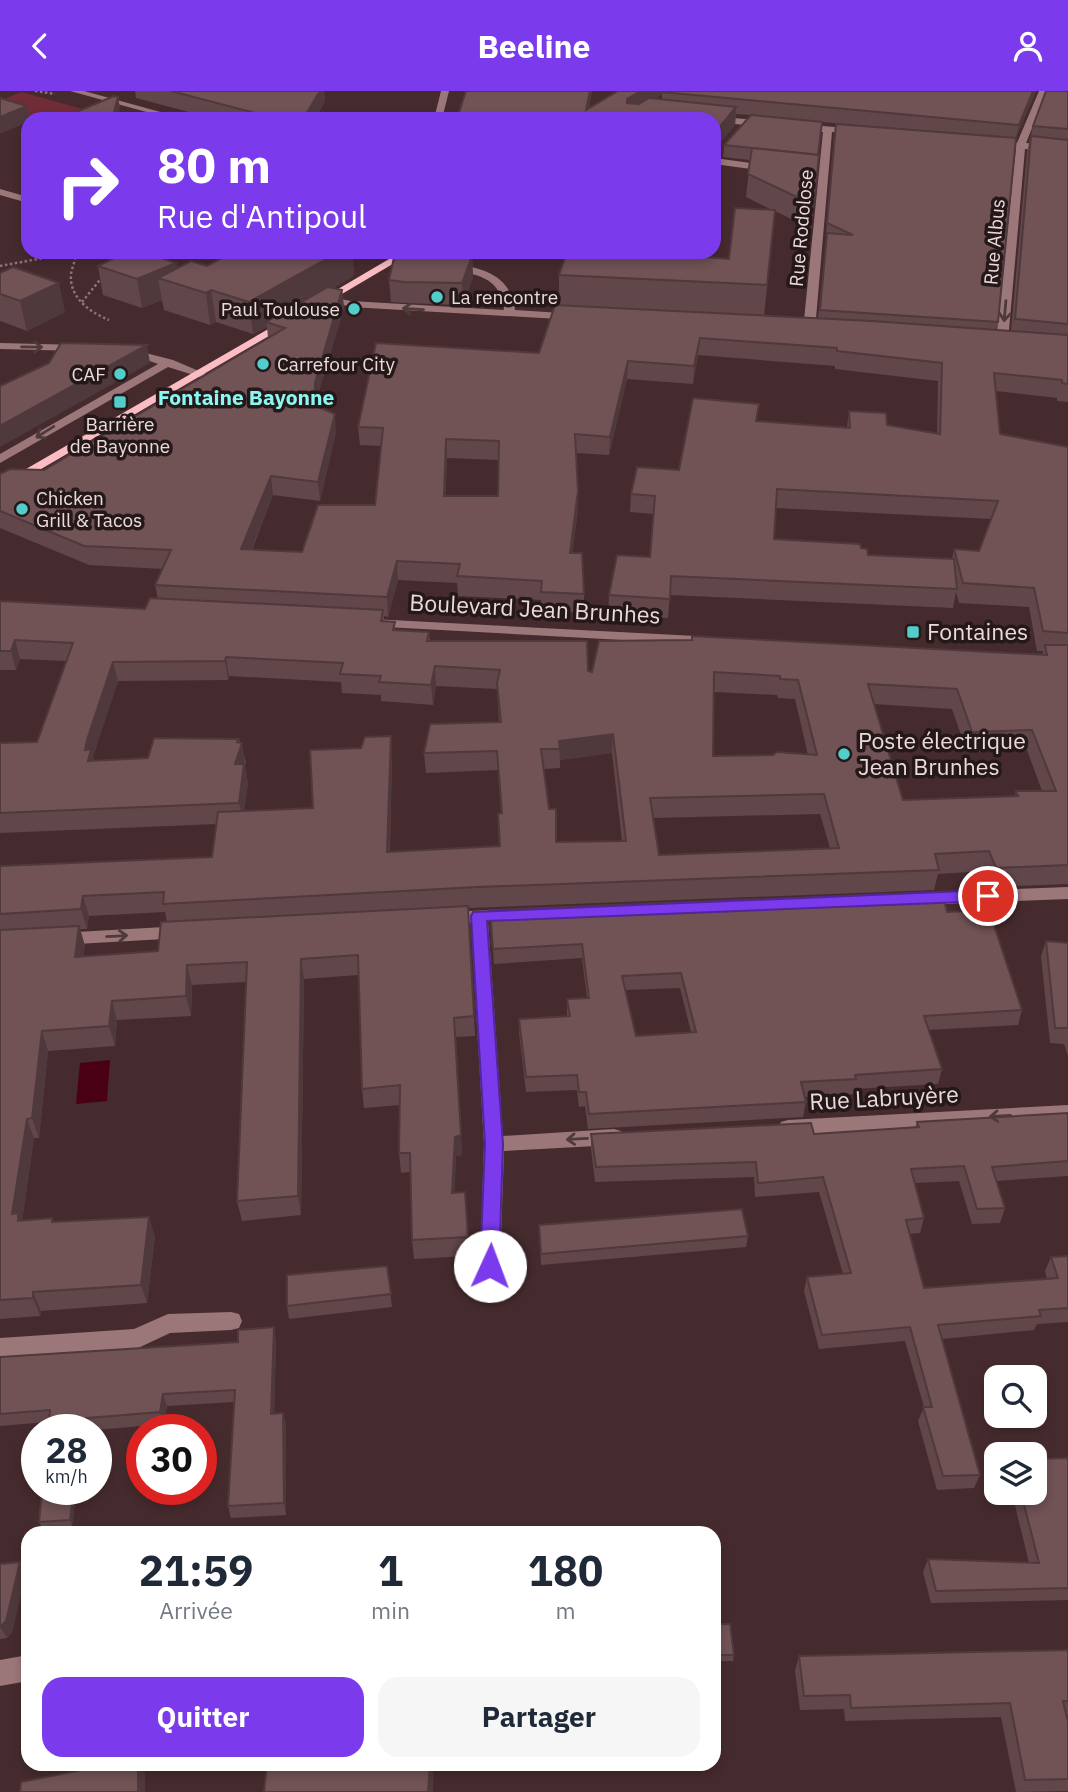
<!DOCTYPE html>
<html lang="fr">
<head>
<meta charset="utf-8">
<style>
	:root { --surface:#fff; --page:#f6f6f7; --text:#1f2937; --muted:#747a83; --accent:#7c3aed }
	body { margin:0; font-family:"IBM Plex Sans",sans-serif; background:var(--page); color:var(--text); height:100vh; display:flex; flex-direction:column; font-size:26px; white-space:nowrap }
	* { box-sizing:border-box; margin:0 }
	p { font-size:23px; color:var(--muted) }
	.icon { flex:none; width:38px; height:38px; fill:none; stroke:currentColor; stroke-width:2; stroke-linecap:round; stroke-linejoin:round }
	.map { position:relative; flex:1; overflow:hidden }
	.drawer { position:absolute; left:21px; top:1435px; width:700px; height:245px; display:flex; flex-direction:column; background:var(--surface); border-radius:21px; box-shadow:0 4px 10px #0003 }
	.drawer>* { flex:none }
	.guide { position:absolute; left:21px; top:21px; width:700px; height:147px; border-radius:21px; box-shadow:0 4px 10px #0003; background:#7c3aed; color:#fff; overflow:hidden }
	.fabs { position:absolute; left:984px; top:1274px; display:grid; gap:14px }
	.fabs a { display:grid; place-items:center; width:63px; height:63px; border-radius:14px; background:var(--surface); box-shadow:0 4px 10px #0003; font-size:35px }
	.speed { position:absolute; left:21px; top:1323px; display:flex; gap:14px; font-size:35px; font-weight:700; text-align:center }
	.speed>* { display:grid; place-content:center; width:91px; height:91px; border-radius:50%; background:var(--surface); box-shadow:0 4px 10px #0003; line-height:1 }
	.speed small { font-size:18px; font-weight:400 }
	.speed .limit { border:10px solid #d22; background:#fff; color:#111 }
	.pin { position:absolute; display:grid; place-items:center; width:60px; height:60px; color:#fff; margin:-30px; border:4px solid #fff; border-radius:50%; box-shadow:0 2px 7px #0007 }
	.me { position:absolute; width:77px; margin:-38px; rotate:2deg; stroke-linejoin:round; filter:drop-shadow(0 0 5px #0008) }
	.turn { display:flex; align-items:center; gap:24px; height:147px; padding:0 21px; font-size:32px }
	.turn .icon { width:91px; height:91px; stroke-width:2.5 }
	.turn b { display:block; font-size:49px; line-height:60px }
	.eta { display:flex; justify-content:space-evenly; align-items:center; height:119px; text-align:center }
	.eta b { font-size:42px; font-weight:700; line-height:49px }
	.primary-button { display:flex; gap:14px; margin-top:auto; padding:14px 21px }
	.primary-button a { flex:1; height:80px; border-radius:21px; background:var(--accent); color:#fff; font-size:28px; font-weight:700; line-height:80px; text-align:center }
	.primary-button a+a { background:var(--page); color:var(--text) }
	header { display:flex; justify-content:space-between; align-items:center; height:91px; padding:0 21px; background:var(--accent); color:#fff; font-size:32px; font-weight:700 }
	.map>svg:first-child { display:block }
	.green { fill:#702c37 }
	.water { fill:#490014 }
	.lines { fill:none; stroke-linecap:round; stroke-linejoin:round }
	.path { stroke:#8d7577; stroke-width:2.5; stroke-dasharray:2.5 2.5; stroke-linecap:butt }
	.minor { fill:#9c777a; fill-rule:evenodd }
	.major { fill:#fbbdc3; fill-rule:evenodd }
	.wall { fill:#614749; fill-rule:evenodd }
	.shaded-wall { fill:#4f393c }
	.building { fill:#715255; stroke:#4f393c; stroke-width:2; fill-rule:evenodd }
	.oneway { stroke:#4e393b }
	.route { fill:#7c3aed; stroke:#51269a; stroke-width:2 }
	.poi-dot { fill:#53cdca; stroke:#241819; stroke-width:2.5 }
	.labels { text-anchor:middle; stroke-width:7; stroke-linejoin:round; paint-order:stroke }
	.far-street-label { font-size:19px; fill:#ecdadb; stroke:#241819 }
	.far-poi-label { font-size:19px; fill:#ecdadb; stroke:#241819; text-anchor:start }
	.far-neighbourhood-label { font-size:21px; font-weight:bold; fill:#8bf6f2; stroke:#241819 }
	.street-label { font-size:23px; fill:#ecdadb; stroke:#241819 }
	.poi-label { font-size:23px; fill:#ecdadb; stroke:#241819; text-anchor:start }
</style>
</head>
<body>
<header><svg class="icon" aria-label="back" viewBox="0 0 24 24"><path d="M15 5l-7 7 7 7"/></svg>Beeline<svg class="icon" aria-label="person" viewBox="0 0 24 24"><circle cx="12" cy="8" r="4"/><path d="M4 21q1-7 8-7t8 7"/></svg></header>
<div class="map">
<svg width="1068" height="1701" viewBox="0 0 1068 1701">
	<rect width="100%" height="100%" fill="#462b2e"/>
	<!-- green -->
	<path class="green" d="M21 1 83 18C49 32 34 28 0 18V10Z"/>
	<!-- water -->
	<path class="water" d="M110 969 107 1010 76 1013 80 972Z"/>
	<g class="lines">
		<!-- path -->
		<g class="path">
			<path d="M35 0 55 3"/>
			<path d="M76 161C76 169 72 176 71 183 69 207 90 221 109 229"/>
			<path d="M218 161 217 166 224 170"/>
			<path d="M0 175 76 161"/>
			<path d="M82 211 103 185"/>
		</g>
		<!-- minor -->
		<g class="minor">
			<path d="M70 0H84L186 28H172Z"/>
			<path d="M441 0H449L442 28H434Z"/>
			<path d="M1039 0H1047L1026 52 1068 56V62L1025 58 1008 250 1002 253 996 250 1016 57 986 52 991 49 1017 52Z"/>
			<path d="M712 25 768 30 772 33 768 36 714 31V28H708Z"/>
			<path d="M799 33 858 38 862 41 858 44 832 41 815 239 809 242 803 239 823 41 796 38V34Z"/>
			<path d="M714 67 773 75 778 78 773 81 714 73Z"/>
			<path d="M0 98 28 106V112L0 104Z"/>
			<path d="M543 161H557L552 164Z"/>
			<path d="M451 173C482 176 511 184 515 219L576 223 581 226 576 229 351 216 321 208 326 205 351 210 504 219C501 185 475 183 447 178V174Z"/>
			<path d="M0 252 80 254 86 257 80 260 0 258Z"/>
			<path d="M122 256 173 269 206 283 200 286 168 276 0 372V363L158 273 122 260Z"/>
			<path d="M372 528 715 546 722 550 715 554 367 535 365 532Z"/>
			<path d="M1068 796V808L919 814 910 808 919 802Z"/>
			<path d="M514 818 523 824 520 828 488 831 503 1045 614 1038 621 1040 624 1046 621 1052 614 1054 504 1060 500 1175 497 1181 490 1184 483 1181 480 1175 484 1053 471 832 447 833 438 827 447 821Z"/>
			<path d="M182 835 191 841 182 847 59 854 53 852 50 848 53 844 59 842Z"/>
			<path d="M1068 1014V1030L788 1045 781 1043 778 1037 781 1031 788 1029Z"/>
			<path d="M231 1221 239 1223 242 1230 239 1237 231 1239 170 1242 136 1258 0 1267V1247L134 1238 168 1223Z"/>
			<path d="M28 1564V1590L0 1595V1569Z"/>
		</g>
		<!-- major -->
		<g class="major">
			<path d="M401 161H413L325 213 316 211Z"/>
			<path d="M284 229 293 231 0 402V393Z"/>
		</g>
	</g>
	<!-- wall -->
	<g class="wall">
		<path d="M135 0H324L325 10 315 28H215L136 7Z"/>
		<path d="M466 0H592L589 17 618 0H662V3L655 8 662 9V1L1036 0 1015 49 998 231 996 239 1011 240 1027 61 1033 35 1068 0V311L1057 310V307L996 300 1000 343 1068 356V793L990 796 984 780 938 783 934 799 468 817 475 945 456 946 462 1064 456 1065 454 1102 465 1101 469 1165 414 1168 412 1149 410 1081 401 1082 399 1062 400 1014 364 1017 362 998 358 884 304 888 301 1124 242 1130 237 1110 246 891 192 894 191 925 117 929 115 955 48 960 39 1047H34L22 1130 52 1127 54 1131 155 1145 147 1212 41 1220 40 1225 0 1228V775L212 766 217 733 0 742V652L37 651 66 570 20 568 16 579H0V510L145 518 158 508 155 494 163 478 89 474 0 437V383L44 379 268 247 267 236 253 243 216 231 210 234 164 219 162 209 142 217 103 204 98 175 176 172 177 177 207 175 233 161H352L354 182 352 186 333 197 342 199 344 217 316 310V315L336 341 320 410 273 404 252 459 302 461 375 414 381 355 360 354 358 336 539 262 559 214V184L729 168 772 119 746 106 750 69 723 66 724 54 750 24 736 23 735 34 714 59V28H457ZM822 31 867 35 834 45 826 145H827L818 227 764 225 775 120 811 138ZM698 264 835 275V278L938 290 937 343 887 334 849 320 847 336 757 330 679 379 631 403 630 421 654 423 650 466 609 504 608 524 668 527 670 504 953 517 956 501 959 512 1029 516 1037 560H1043L1042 564 588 580 430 550 429 541 395 539V531L384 530V525L388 526 398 489 457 492 458 505 541 509V520L584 522V503L572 462 578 419V400L576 362 609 364 627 288 693 293ZM447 367 499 369 498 405H445ZM776 417 991 428 979 460 954 458 952 468 868 464 861 457 774 448ZM229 585 341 591 342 602 381 604V610L433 614 436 595 497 598 499 631 424 662 426 682 498 679 501 722 498 723 499 755 390 761 392 665 313 717 244 720 248 692 245 675 246 671 239 648 148 667 94 670 93 665 118 590 228 589ZM714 601 777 604 778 607 795 608 808 664 713 665ZM874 613 952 618 967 661 1027 659 1042 700H1016L1015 705 903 709ZM612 662 622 750 556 751 549 718 544 678 560 677V669ZM820 723 830 757 659 764 653 727ZM165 821 167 831 158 860 83 865 85 855 80 838H87L89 825Z"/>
		<path d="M558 161H565L564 165 558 163Z"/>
		<path d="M472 165 473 186 463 214 405 212 391 211 389 189Z"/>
		<path d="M0 182 65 221 27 240 0 230Z"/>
		<path d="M490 819 947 821 1022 919 1018 934 929 939 942 978 938 993 854 998 853 1003 804 1006 806 1011 803 1026 588 1038 585 1015 579 1016 577 999 526 1001 519 942V928L567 925V908L587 907 582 867 494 873ZM680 897 691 941 636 945 625 899Z"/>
		<path d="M1046 850 1068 852V965L1064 953 1050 952 1041 865Z"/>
		<path d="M1068 1022V1085L996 1090 1005 1117 1000 1132 972 1133 959 1090 915 1092 924 1127 920 1142 910 1143 924 1197 1047 1188 1045 1180 1051 1166 1068 1165V1231L1037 1233 1034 1239 942 1248 980 1384 974 1397 937 1399 918 1330 924 1316 905 1250 819 1258 804 1200 807 1186 843 1183 819 1101 755 1106 754 1086 595 1091 591 1058V1043H814L915 1036 917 1031Z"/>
		<path d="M539 1134 748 1145 746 1156 541 1174Z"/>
		<path d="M387 1175 392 1216 289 1228 287 1215Z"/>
		<path d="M276 1249 274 1323 283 1322 286 1334V1424L231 1427 228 1415 234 1311 167 1315 164 1333 96 1339H49L48 1335V1331L0 1335V1266Z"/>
		<path d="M1068 1367V1509L931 1512 923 1481 928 1468 1029 1472 1012 1402H1034Z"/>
		<path d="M74 1398 76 1404 72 1435 42 1437 39 1431Z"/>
		<path d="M0 1473 26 1482 12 1541 7 1547 0 1548Z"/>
		<path d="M714 1533 734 1564 733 1570H714Z"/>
		<path d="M1068 1559V1624H1066L1068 1631V1700L1016 1701 1001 1626 845 1630 844 1618 800 1619 795 1580 799 1565Z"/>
	</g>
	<!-- shaded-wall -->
	<g class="shaded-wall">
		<path d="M316 0H324L325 10 315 28H303Z"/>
		<path d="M590 0H592L587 28 586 19Z"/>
		<path d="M641 0H662V3L627 26V8Z"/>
		<path d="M1033 0H1036L1015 49 1019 34Z"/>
		<path d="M118 6 120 17 117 28H112Z"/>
		<path d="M27 15 30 28H28V31L0 43V26Z"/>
		<path d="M736 16 735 34 714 59V43Z"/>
		<path d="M309 161H352L354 182 352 186 272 233 266 231 267 236 253 243 249 211Z"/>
		<path d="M472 165 473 186 463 214 462 192Z"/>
		<path d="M176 172 180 194 158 187 162 209 142 217 137 188Z"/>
		<path d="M59 192 65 221 27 240 20 210Z"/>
		<path d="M211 199 216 231 210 234 206 202Z"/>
		<path d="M342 199 344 217 316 310V332L314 314 315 292Z"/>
		<path d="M700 247 698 264 693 293 694 275Z"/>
		<path d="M147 254 150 272 0 356V335Z"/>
		<path d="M628 270 627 288 609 364 610 346Z"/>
		<path d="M335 323 336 341 320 410 318 391Z"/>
		<path d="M446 348 447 367 445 424 444 405Z"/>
		<path d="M271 385 273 404 244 477 241 458Z"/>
		<path d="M578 400V419L570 481V462Z"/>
		<path d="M397 470 398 489 388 526 387 506Z"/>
		<path d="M15 549 20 568 16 579 11 560Z"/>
		<path d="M226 566 229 585 228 589 225 570Z"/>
		<path d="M113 571 118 590 93 665 96 678 90 677 85 659 87 649Z"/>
		<path d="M435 575 436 595 433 614 431 594Z"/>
		<path d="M613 643 612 662 560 669 559 650Z"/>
		<path d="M391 645 392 665 389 781 387 761Z"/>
		<path d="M239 648 240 657 242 652 248 692 243 731 239 712 235 673 237 651Z"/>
		<path d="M83 805 89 825 87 838 81 818Z"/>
		<path d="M79 835 85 855 80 886 75 866Z"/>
		<path d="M301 868 304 888 301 1124 298 1105Z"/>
		<path d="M187 874 192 894 191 925 186 905Z"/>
		<path d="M112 910 117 929 115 955 109 935Z"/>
		<path d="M454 927 462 1064 456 1065 454 1121 452 1102Z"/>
		<path d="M42 940 48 960 39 1047 32 1027Z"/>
		<path d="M27 1028 34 1047 22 1131 26 1141 12 1123Z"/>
		<path d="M149 1126 155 1145 147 1212 141 1194Z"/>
		<path d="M33 1201 41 1220 40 1225 33 1207Z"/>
		<path d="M274 1236 276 1249 274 1335 271 1323Z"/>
		<path d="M163 1303 167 1315 164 1333 160 1321Z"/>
		<path d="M283 1322 286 1334V1424L284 1412Z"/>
		<path d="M76 1328 80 1339H77L75 1334Z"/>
		<path d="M74 1398 76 1404 72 1435 70 1429Z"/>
		<path d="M20 1471 26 1482 12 1541 7 1547 0 1536Z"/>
		<path d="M138 1673H141L145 1681V1701H138Z"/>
		<path d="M430 1673H434L433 1701H428Z"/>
	</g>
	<!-- building -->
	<g class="building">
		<path d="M171 0H320L303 28H278Z"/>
		<path d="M466 0H590L586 19 618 0H641L627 8V12L639 13 649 7 736 16 714 43V28H457Z"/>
		<path d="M664 0H1033L1019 34 662 1Z"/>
		<path d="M1046 0H1068V38L1033 35Z"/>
		<path d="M114 5 118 6 112 28H60Z"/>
		<path d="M0 7 27 15 0 26Z"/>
		<path d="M751 24 822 31 818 64 724 54Z"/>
		<path d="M836 33 1016 47 998 231 820 219 827 142 853 144 827 132Z"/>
		<path d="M1031 45 1068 49V233L1015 228Z"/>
		<path d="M752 57 819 64 814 114 748 83Z"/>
		<path d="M735 117 775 119 767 194 559 184 567 161H640L729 168Z"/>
		<path d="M126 161H144L176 172 137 188 98 175Z"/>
		<path d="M233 161H339L249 211 211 199 206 202 158 187 191 170 207 175Z"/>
		<path d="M395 162 472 165 462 192 404 191 389 189Z"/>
		<path d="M13 176 59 192 20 210 0 203V182Z"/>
		<path d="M328 196 342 199 315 292 314 314 335 323 318 391 271 385 241 458 302 461 318 414H375L383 337 358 336 376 252 539 262 555 214 872 230 1068 244V293L1062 292V289L994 282 1000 343 1068 356V542L1043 540 1034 497 963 492 954 458 979 460 998 410 777 398 774 448 860 453 861 457 867 458 868 464 954 468 957 498 671 485 670 508 609 504 617 464 650 466 655 405 631 403 637 376 679 379 693 307 759 313 756 330 850 337 849 320 886 322 887 334 940 343 942 272 837 260V257L700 247 694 275 628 270 610 346 575 343 578 400 570 462H582L584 503 541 501 542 490 457 485 460 473 397 470 387 506 155 494 171 459 84 455 0 420V383L10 378 44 379 285 237 266 231ZM446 348 499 350 498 405H444Z"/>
		<path d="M61 252 147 254 0 335V295L49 272Z"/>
		<path d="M150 507 383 519 381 530 395 531 393 539 429 541 427 550H587L588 580 592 581 599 550 692 549V545L1047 564 1045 554H1068V774L996 777 989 760 935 763 939 779 478 796 163 813 164 801 83 805 81 818 0 823V775L212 766 218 721 313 717 310 659 361 657 365 646 391 645 387 761 500 755 498 723 502 722 497 660 424 662 430 633 501 631 497 592 500 579 435 575 431 594 379 591 381 585 340 583 343 572 226 566 225 570 113 571 87 649 85 659 91 658 88 670 148 667 154 647 239 648 237 651 242 652 235 673H244L239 712 0 722V652L37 651 73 552 15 549 11 560H0V510L145 518ZM714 581 780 585V588L798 589 817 664 777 661 773 664 713 665ZM868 593 957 598 972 641 1032 639 1056 700H1016L1018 705 903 709ZM613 643 626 750 556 751V718H549L541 658H560L559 650ZM824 703 839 757 659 764 650 707Z"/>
		<path d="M942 801 947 821 989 819 1022 919 924 925 942 978 855 984 856 988 801 991 806 1011 589 1023 586 1001H579L577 984 526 986 519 928 570 925 567 908 589 907 582 853 493 858 490 819ZM681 882 696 941 636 945 622 885Z"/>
		<path d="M468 815 474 925 454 927 461 1044 455 1046 452 1102 465 1101 468 1146 412 1149 410 1062H399L400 994 362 998 358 864 301 868 298 1105 237 1110 247 871 187 874 186 905 112 910 109 935 42 940 32 1027 27 1028 12 1123 18 1122V1130L52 1127V1131L149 1126 141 1194 33 1201V1207L0 1209V839L79 835 75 866 158 860 161 831Z"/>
		<path d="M1046 850 1068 852V937H1055Z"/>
		<path d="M1068 1022V1070L992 1076 1005 1117 977 1118 964 1075 911 1078 924 1127 906 1129 924 1197 1058 1187 1051 1166 1068 1165V1217L1039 1219 1041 1225 938 1234 980 1384 943 1385 923 1316H932L910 1236 822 1244 807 1186 851 1182 823 1086 758 1092 756 1071 596 1076 591 1043 811 1032 814 1043 919 1036 917 1031Z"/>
		<path d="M742 1118 748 1145 541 1163 539 1134Z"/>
		<path d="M387 1175 391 1203 287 1215V1184Z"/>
		<path d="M274 1236 271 1323 283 1322 284 1412 228 1415 235 1299 163 1303 160 1321 76 1328 75 1334 48 1335 50 1319 0 1323V1266L238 1251V1239Z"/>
		<path d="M1068 1367V1497L936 1500 928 1468 1039 1472 1021 1402H1034V1368Z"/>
		<path d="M74 1398 70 1429 39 1431 42 1401Z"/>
		<path d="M20 1471 6 1530 0 1536V1473Z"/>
		<path d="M714 1533H730L734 1564H714Z"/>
		<path d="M1068 1559V1610H1063L1068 1631V1688L1025 1689 1010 1612 851 1617 850 1604 804 1605 799 1565Z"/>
		<path d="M112 1673H138V1701H20L21 1691Z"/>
		<path d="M267 1673H430L428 1701H264Z"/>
	</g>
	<!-- one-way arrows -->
	<defs><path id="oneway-shaft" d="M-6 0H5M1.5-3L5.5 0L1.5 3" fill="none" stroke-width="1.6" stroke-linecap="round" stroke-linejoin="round" transform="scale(1.75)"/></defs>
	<g class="oneway">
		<use href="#oneway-shaft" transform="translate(413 218) rotate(-176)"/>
		<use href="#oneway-shaft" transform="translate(1005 220) rotate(95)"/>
		<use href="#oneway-shaft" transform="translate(32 256) rotate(1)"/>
		<use href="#oneway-shaft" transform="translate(45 341) rotate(148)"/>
		<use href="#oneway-shaft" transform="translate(117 845) rotate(-3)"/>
		<use href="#oneway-shaft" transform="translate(1000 1025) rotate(177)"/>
		<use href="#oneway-shaft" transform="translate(577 1048) rotate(177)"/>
	</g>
	<!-- route -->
	<path class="route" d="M988 799 995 805 988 810 487 830 503 1053 499 1175 497 1181 490 1183 483 1181 480 1175 485 1053 471 825 473 821Z"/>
	<!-- markers -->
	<g class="poi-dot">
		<circle cx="437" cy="206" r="7"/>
		<circle cx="354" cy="218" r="7"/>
		<circle cx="263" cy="273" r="7"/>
		<circle cx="120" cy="283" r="7"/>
		<rect x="113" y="304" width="14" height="14" rx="3.5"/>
		<circle cx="22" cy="418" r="7"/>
		<rect x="906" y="534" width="14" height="14" rx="3.5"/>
		<circle cx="844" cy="663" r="7"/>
	</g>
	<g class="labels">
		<!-- far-street labels -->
		<g class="far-street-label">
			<text transform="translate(801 137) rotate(-85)" y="7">Rue Rodolose</text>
			<text transform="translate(994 151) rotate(-85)" y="7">Rue Albus</text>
		</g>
		<!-- far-poi labels -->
		<g class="far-poi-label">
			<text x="451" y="213">La rencontre</text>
			<text x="340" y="225" text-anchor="end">Paul Toulouse</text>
			<text x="277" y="280">Carrefour City</text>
			<text x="106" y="290" text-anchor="end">CAF</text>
			<text x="120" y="340" text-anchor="middle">Barrière<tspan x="120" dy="22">de Bayonne</tspan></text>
			<text x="36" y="414">Chicken<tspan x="36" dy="22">Grill &amp; Tacos</tspan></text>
		</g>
		<!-- far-neighbourhood labels -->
		<g class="far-neighbourhood-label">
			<text x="246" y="314">Fontaine Bayonne</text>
		</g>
		<!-- street labels -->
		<g class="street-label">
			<text transform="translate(535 518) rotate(3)" y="8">Boulevard Jean Brunhes</text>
			<text transform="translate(884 1007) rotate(-3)" y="8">Rue Labruyère</text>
		</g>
		<!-- poi labels -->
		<g class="poi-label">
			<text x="927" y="549">Fontaines</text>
			<text x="858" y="658">Poste électrique<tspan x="858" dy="26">Jean Brunhes</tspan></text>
		</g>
	</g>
</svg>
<div class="fabs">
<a><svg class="icon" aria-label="search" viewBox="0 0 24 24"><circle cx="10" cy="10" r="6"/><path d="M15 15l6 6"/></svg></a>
<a><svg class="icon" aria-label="layers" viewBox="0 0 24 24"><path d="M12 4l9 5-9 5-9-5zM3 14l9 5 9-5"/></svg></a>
</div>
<div class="speed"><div>28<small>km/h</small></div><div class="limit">30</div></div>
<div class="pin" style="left:988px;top:805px;background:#d93025"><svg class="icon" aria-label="arrive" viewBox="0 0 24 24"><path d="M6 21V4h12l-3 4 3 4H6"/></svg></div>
<svg class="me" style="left:490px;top:1175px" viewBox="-20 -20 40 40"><circle r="19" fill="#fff"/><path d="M0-13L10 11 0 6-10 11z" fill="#7c3aed"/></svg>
<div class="guide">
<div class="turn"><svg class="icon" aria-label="right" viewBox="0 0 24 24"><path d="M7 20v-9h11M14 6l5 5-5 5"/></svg><div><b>80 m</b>Rue d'Antipoul</div></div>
</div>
<section class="drawer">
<div class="eta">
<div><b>21:59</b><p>Arrivée</p></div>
<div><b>1</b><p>min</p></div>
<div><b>180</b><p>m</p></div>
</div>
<div class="primary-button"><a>Quitter</a><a>Partager</a></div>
</section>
</div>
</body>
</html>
